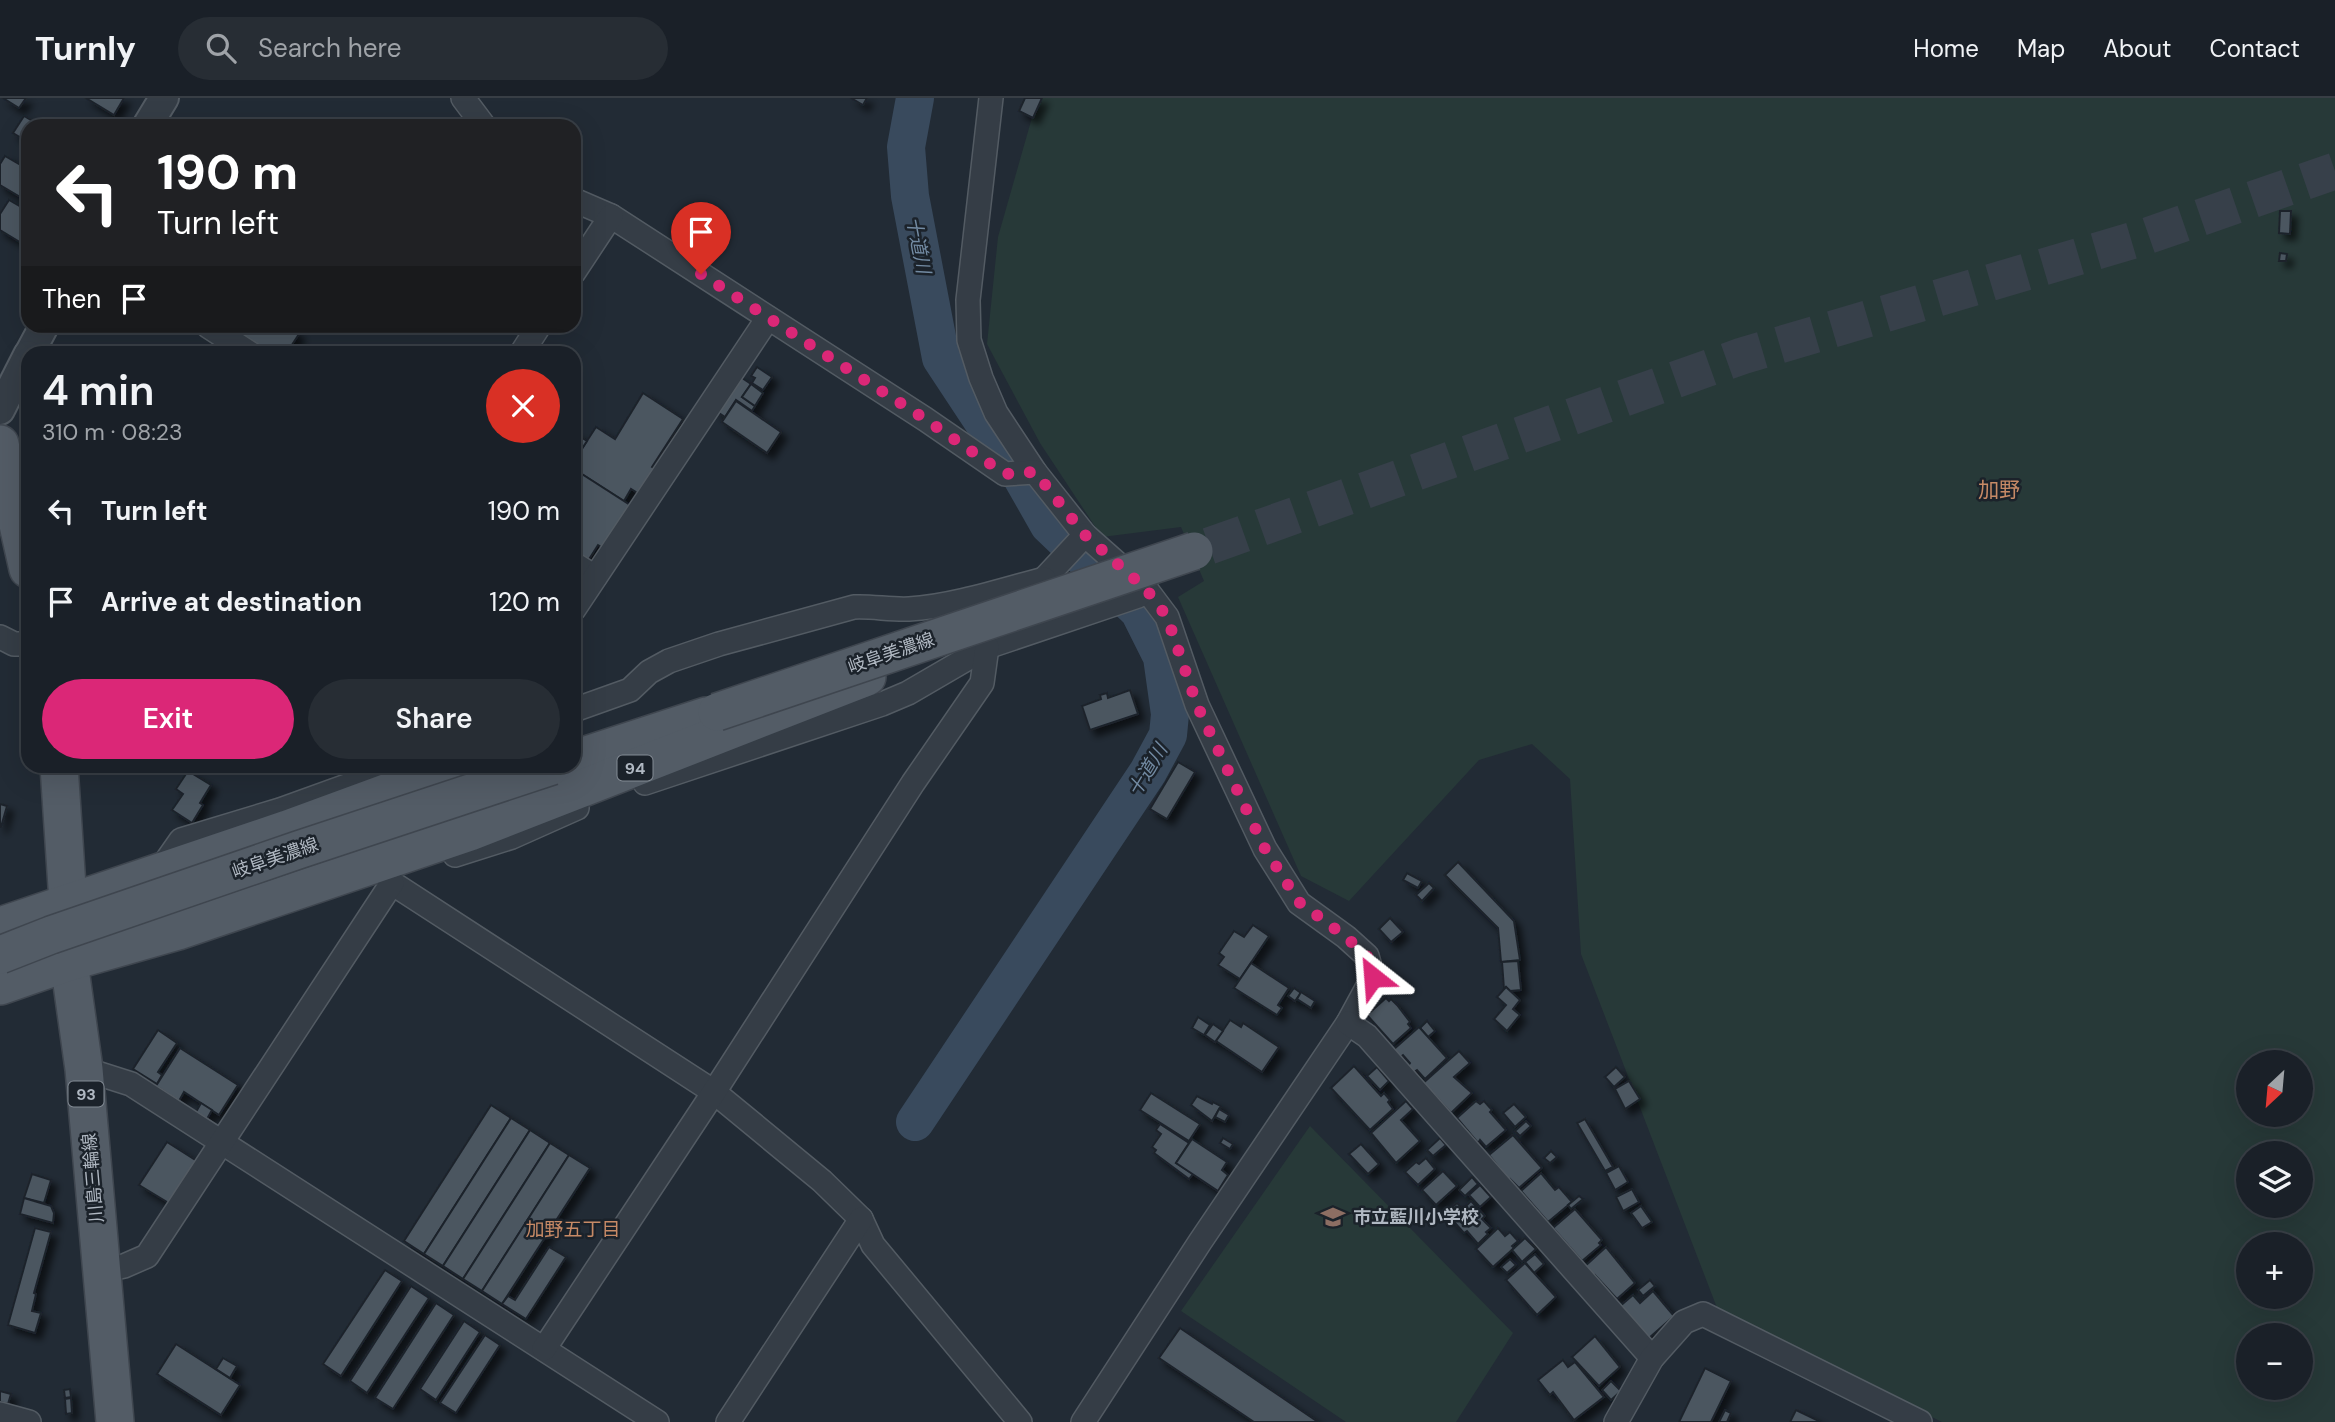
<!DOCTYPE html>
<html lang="en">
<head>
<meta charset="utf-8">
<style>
	:root { --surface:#1a2028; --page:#272d34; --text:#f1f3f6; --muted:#9fa3a8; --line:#383e45; --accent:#db2777 }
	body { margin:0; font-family:"DM Sans","Noto Sans JP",sans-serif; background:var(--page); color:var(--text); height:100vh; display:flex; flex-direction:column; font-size:26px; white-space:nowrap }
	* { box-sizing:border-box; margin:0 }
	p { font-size:23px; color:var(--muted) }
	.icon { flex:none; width:38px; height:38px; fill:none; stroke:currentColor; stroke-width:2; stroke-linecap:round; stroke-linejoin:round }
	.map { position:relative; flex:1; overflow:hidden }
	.side { position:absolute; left:21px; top:248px; width:560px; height:427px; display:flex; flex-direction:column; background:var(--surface); border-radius:21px; box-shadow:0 7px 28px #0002,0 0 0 2px var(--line) }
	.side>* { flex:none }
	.banner { position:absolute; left:21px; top:21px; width:560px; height:214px; border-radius:21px; box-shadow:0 7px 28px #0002,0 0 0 2px var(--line); background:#202124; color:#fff; overflow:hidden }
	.needle { width:46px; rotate:206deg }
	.controls { position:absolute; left:2236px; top:952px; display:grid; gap:14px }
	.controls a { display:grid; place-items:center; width:77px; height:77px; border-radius:50%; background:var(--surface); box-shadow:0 7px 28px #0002,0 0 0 2px var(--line); font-size:35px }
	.pin { position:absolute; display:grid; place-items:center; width:60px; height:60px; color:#fff; margin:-72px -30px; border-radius:50% 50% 50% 0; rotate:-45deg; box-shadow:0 0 7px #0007 }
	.pin .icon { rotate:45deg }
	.me { position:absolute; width:77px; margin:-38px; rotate:332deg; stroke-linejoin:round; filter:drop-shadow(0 0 5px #0008) }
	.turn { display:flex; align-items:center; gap:24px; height:147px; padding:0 21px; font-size:32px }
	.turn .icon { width:91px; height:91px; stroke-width:2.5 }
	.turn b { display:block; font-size:49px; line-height:60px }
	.then { display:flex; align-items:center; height:66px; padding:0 21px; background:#0003; gap:14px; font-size:26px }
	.round { display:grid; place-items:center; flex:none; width:74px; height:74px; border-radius:37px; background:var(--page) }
	.summary { display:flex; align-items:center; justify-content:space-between; height:119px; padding:0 21px }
	h1 { font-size:42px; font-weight:600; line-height:52px }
	.button { display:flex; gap:14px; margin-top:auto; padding:14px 21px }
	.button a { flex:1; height:80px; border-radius:42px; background:var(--accent); color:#fff; font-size:28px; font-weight:600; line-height:80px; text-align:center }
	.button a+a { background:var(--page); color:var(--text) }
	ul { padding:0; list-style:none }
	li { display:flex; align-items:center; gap:21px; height:91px; padding:0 21px }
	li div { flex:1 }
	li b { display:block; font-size:26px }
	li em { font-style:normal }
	header { display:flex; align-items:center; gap:42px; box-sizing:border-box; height:98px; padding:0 35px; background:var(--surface); border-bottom:2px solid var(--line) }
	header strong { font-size:33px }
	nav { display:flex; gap:38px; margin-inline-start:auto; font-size:24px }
	.search { width:490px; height:63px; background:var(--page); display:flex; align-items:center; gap:18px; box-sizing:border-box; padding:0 24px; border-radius:38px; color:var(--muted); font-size:26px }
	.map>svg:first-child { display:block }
	.green { fill:#273938; fill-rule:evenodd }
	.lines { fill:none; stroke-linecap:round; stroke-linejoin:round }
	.river { stroke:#394a5d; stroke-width:38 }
	.building { fill:#4b5661; stroke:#1d242c; stroke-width:2; filter:url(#shadow) }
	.primary-tunnel { stroke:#37404a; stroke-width:37; stroke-dasharray:37 18; stroke-linecap:butt }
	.minor-casing { stroke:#535b63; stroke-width:26 }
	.tertiary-casing { stroke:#535b63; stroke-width:32 }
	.primary-casing { stroke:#3f464f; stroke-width:40 }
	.minor { stroke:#353d46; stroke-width:23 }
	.tertiary { stroke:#353d46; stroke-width:28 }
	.primary { stroke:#535c66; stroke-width:37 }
	.primary-bridge-casing { stroke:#3f464f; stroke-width:40; stroke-linecap:butt }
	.primary-bridge { stroke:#535c66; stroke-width:37 }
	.route { stroke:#db2777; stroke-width:12; stroke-dasharray:0 21.6 }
	.labels { text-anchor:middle; stroke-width:5; stroke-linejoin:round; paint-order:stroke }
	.shield { fill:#1b222a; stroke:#838b94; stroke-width:2 }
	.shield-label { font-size:16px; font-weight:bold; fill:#b0b8c2 }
	.street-label { font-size:18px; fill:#b0b8c2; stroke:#1b222a }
	.poi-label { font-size:18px; font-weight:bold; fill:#b0b8c2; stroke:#1b222a; text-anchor:start }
	.water-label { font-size:19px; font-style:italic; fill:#738ba3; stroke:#1b222a }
	.neighbourhood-label { font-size:19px; fill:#c78a66; stroke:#1b222a }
	.quarter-label { font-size:21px; fill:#c78a66; stroke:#1b222a }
</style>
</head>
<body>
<header>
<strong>Turnly</strong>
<div class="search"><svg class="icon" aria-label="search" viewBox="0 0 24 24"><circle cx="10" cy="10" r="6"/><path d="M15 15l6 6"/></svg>Search here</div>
<nav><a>Home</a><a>Map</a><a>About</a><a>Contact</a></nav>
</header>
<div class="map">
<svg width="2335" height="1324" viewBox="0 0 2335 1324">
	<defs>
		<filter id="shadow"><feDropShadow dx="6" dy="6" stdDeviation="3.5" flood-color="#0009"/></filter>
	</defs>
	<rect width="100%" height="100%" fill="#222b35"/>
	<!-- green -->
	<g class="green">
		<path d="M1040 0H2335V1324H1942L1719 1215 1581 856 1570 681 1532 646 1479 662 1349 803 1301 778 1178 499 1204 483 1181 429 1102 439 1040 345 987 246 998 139 1035 9ZM2249 964H2301V1017H2249ZM2249 1055H2301V1108H2249ZM2249 1146H2301V1199H2249ZM2249 1237H2301V1290H2249Z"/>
		<path d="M1310 1028 1513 1235 1456 1324H1346L1181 1213Z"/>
	</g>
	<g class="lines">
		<!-- river -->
		<path class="river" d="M915 1024 1148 674 1168 637 1170 616 1162 559 1139 513 1049 427 1012 362 1005 357 941 260 910 98 906 49 915 0"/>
	</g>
	<!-- building -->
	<g class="building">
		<path d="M3 0H26L19 10Z"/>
		<path d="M86 0H124L114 17Z"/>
		<path d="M851 0H867L863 7Z"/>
		<path d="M1025 0H1042L1033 20 1019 13Z"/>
		<path d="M24 18 36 25 38 22 48 28H28V44L13 35Z"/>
		<path d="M5 58 19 66 21 64 28 68 27 103 0 87V66Z"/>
		<path d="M9 102 28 113V149L0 132V116Z"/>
		<path d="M2280 113H2291L2290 136 2279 135Z"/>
		<path d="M2280 155 2287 156 2286 163H2279Z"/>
		<path d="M249 228H285L299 236 286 256H271L243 237Z"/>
		<path d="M757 269 772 279 763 292 752 285 755 280 751 278Z"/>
		<path d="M739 278 751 286 742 299 755 308 752 313 736 302 725 319 716 313Z"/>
		<path d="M751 286 763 295 755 308 742 299Z"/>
		<path d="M643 295 683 321 652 369 655 371 639 396 631 391 624 403 574 371V363L596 329 615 341Z"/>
		<path d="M736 303 781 334 767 355 722 324Z"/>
		<path d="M574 335 587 343 574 363Z"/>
		<path d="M574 371 630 407 603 450 598 447 586 466 574 458Z"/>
		<path d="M1130 592 1138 616 1090 632 1082 608 1101 601 1100 597 1107 595 1108 600Z"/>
		<path d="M1178 664 1195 674 1167 721 1150 711Z"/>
		<path d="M188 673 211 687 200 705 203 707 192 725 172 712 183 696 176 691Z"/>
		<path d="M0 706 7 708 1 729H0Z"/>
		<path d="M1458 764 1514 823 1520 862 1501 864 1498 830 1445 777Z"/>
		<path d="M1407 775 1422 783 1418 790 1403 782Z"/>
		<path d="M1429 785 1434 790 1422 803 1416 797Z"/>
		<path d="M1390 820 1403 834 1391 844 1379 831Z"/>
		<path d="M1253 827 1269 838 1240 881 1218 867 1224 859 1219 855 1234 833 1244 839Z"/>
		<path d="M1518 863 1521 892 1510 893 1506 889 1504 891 1502 864Z"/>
		<path d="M1251 865 1289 890 1278 907 1282 910 1277 917 1234 890Z"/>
		<path d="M1506 889 1520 902 1513 911 1520 917 1507 933 1494 921 1506 907 1497 899Z"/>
		<path d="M1294 890 1301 895 1295 903 1288 898Z"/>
		<path d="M1301 894 1315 903 1311 910 1297 901Z"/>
		<path d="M1386 900 1389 903 1391 901 1397 907 1410 924 1408 926 1411 930 1393 946 1367 917Z"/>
		<path d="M1198 919 1210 927 1204 937 1192 930Z"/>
		<path d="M1230 922 1241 929 1243 925 1279 949 1262 974 1216 943Z"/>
		<path d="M1427 923 1435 933 1428 939 1420 930Z"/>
		<path d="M1213 926 1223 933 1215 944 1205 937Z"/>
		<path d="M1419 929 1447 960 1425 981 1417 972 1414 974 1408 968 1410 965 1403 957 1399 960 1393 952Z"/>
		<path d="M158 932 177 945 158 974 162 977 157 986 133 971Z"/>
		<path d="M180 950 238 987 219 1017 184 994 179 1003 156 988Z"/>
		<path d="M1459 953 1470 965 1454 979 1472 995 1451 1015 1432 994 1429 996 1421 987Z"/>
		<path d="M1354 968 1381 998 1384 995 1390 1002 1388 1004 1393 1011 1370 1032 1331 990Z"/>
		<path d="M1377 969 1389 983 1380 992 1367 978Z"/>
		<path d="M1616 969 1625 979 1614 989 1605 979Z"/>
		<path d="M1629 983 1640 1001 1625 1011 1615 991Z"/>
		<path d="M1151 995 1200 1026 1189 1043 1140 1012Z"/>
		<path d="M1197 998 1212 1006 1213 1004 1221 1008 1212 1023 1191 1007Z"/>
		<path d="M1406 1003 1413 1011 1401 1022 1420 1043 1396 1065 1371 1035Z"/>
		<path d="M1476 1003 1480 1006 1484 1003 1492 1012 1490 1014 1506 1032 1486 1049 1480 1042 1478 1045 1457 1020Z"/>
		<path d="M201 1005 212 1012 207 1021 196 1014Z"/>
		<path d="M1514 1006 1526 1019 1515 1029 1503 1015Z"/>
		<path d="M491 1007 511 1020 424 1156 404 1143Z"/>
		<path d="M1219 1011 1229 1017 1225 1024 1215 1019Z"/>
		<path d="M511 1020 530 1032 443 1168 424 1156Z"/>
		<path d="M1585 1021 1613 1069 1605 1073 1577 1025Z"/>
		<path d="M1526 1023 1531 1028 1520 1038 1515 1033Z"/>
		<path d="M1160 1026 1189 1045 1176 1065 1193 1076 1189 1081 1154 1055 1156 1052 1152 1049 1161 1036 1156 1032Z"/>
		<path d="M530 1032 550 1045 463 1181 443 1168Z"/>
		<path d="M1513 1037 1542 1070 1519 1090 1510 1081 1509 1082 1489 1057Z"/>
		<path d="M1223 1040 1233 1046 1230 1051 1220 1045Z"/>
		<path d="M1440 1040 1446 1047 1433 1058 1427 1052Z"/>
		<path d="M1192 1041 1227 1064 1222 1072 1228 1077 1218 1093 1176 1065Z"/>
		<path d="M167 1044 200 1065 172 1107 139 1087Z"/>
		<path d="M550 1045 569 1057 482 1193 463 1181Z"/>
		<path d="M1361 1046 1379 1066 1368 1076 1349 1056Z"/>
		<path d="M1551 1053 1557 1059 1550 1065 1544 1060Z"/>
		<path d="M569 1057 590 1070 502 1206 482 1193Z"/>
		<path d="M1426 1060 1435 1071 1418 1087 1405 1074 1416 1064 1419 1066Z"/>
		<path d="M1619 1068 1628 1084 1615 1092 1606 1075Z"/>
		<path d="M1443 1073 1457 1088 1436 1107 1422 1092Z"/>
		<path d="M1541 1075 1555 1092 1559 1089 1572 1104 1548 1124 1521 1093Z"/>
		<path d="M32 1076 51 1082 44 1105 24 1100Z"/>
		<path d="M1472 1079 1478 1086 1465 1098 1459 1092Z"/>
		<path d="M1480 1087 1491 1099 1480 1109 1469 1097Z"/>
		<path d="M1632 1091 1639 1104 1623 1113 1616 1099Z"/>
		<path d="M1579 1098 1583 1101 1571 1111 1568 1107Z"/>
		<path d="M24 1100 51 1108 54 1115 53 1125 20 1116Z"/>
		<path d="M1471 1103 1485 1118 1482 1121 1491 1130 1486 1134 1488 1136 1478 1146 1467 1133 1464 1135 1446 1115 1457 1105 1463 1111Z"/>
		<path d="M1641 1108 1652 1124 1642 1130 1631 1115Z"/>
		<path d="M1575 1111 1602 1142 1599 1145 1601 1147 1582 1163 1553 1130Z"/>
		<path d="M35 1130 51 1134 34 1195 36 1196 32 1213 41 1215 35 1235 8 1227Z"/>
		<path d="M1498 1130 1505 1138 1510 1134 1518 1143 1512 1148 1514 1150 1493 1169 1476 1151Z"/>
		<path d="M1525 1140 1536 1151 1522 1164 1512 1152Z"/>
		<path d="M549 1149 566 1159 526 1221 502 1206 508 1198 515 1202Z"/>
		<path d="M1606 1149 1635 1185 1617 1201 1595 1177 1592 1181 1583 1170Z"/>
		<path d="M1535 1156 1544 1166 1534 1175 1525 1164Z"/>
		<path d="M1510 1161 1516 1167 1507 1175 1501 1169Z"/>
		<path d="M1525 1165 1556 1199 1537 1217 1506 1182Z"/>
		<path d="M385 1172 402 1183 341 1278 323 1266Z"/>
		<path d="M1650 1182 1655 1188 1643 1198 1638 1192Z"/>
		<path d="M411 1188 429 1200 367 1295 350 1283Z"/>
		<path d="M1653 1193 1674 1218 1649 1240 1619 1209 1633 1197 1640 1205Z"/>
		<path d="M436 1205 454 1217 393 1311 375 1300Z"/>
		<path d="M464 1223 480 1234 436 1302 420 1291Z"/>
		<path d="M1180 1230 1318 1324H1254L1159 1260Z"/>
		<path d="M485 1237 500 1247 456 1315 440 1305Z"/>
		<path d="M1595 1238 1620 1269 1599 1288 1572 1259Z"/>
		<path d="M176 1246 240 1287 221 1317 157 1276Z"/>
		<path d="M223 1260 237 1268 230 1280 216 1271Z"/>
		<path d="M1563 1262 1568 1269 1575 1264 1604 1299 1574 1322 1553 1294 1550 1297 1538 1282Z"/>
		<path d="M1705 1270 1731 1283 1711 1324H1679Z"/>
		<path d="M1611 1283 1621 1293 1611 1302 1602 1292Z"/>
		<path d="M70 1291 71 1299 65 1300 64 1292Z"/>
		<path d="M0 1293 11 1296 8 1306 0 1304Z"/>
		<path d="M71 1300 72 1315 66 1316 65 1301Z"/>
		<path d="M1725 1312 1731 1315 1727 1324H1719Z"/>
		<path d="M1796 1312 1821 1324H1790Z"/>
	</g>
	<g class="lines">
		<!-- primary-tunnel -->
		<path class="primary-tunnel" d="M1209 448 1742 258 2141 140 2335 73"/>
		<!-- minor casing -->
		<g class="minor-casing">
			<g id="minor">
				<path d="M463 0 484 28"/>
				<path d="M991 0 968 202 969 242 981 280 996 315 1035 374 1085 437 1146 491 1167 519 1197 607 1265 751 1299 805 1346 839 1367 858 1373 879 1348 925 1200 1144 1083 1324"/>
				<path d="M574 102 611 118 925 321 1005 376 1035 374"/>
				<path d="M574 174 611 118"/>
				<path d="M208 228 251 256"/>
				<path d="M521 256 539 228"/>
				<path d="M574 466 595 479"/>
				<path d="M1037 493 1044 481 1085 437"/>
				<path d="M574 511 768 220"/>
				<path d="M0 539 14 546H28"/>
				<path d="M574 612 630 592 649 574 669 563 719 546 854 509C872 508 891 512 909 511 950 509 1003 492 1044 481"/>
				<path d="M645 685 882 606 908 595 987 549 1138 498 1146 491"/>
				<path d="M455 757 512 739 577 710"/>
				<path d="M160 772 181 742 280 712 402 668"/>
				<path d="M388 778 392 785 714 994 822 1083 861 1121 873 1147 1020 1324"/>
				<path d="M1348 925 1367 938 1652 1260"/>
				<path d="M84 971 131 986 657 1324"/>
				<path d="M101 1173 124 1168 147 1158 392 785"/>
				<path d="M544 1251 714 994 913 685 982 585 987 549"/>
				<path d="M0 1316 29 1324"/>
				<path d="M728 1324 861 1121"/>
				<path d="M1616 1324 1652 1260 1684 1224 1703 1216 1920 1324"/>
			</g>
		</g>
		<!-- tertiary casing -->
		<g class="tertiary-casing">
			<g id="tertiary">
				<path d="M147 28 164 0"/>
				<path d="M29 256 44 228"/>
				<path d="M0 312 28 257"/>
			</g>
		</g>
		<!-- primary casing -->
		<g class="primary-casing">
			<g id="primary">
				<path d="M0 346 28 471"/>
				<path d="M574 661 706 618"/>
				<path d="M59 668 68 804 69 864 84 971 115 1324"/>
				<path d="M0 828 287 731 459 668"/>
				<path d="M0 888 69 864 178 833 470 734 867 579"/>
			</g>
		</g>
		<!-- minor -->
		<use href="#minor" class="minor"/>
		<!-- tertiary -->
		<use href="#tertiary" class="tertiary"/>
		<!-- primary -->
		<use href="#primary" class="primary"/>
		<!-- primary-bridge casing -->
		<g class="primary-bridge-casing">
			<g id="primary-bridge">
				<path d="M717 614 1194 453"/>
				<path d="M0 857 51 837 298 752 552 668"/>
			</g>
		</g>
		<!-- primary-bridge -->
		<use href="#primary-bridge" class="primary-bridge"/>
	</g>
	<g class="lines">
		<!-- route -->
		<path class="route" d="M701 176 925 321 1005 376 1035 374 1085 437 1146 491 1167 519 1197 607 1265 751 1299 804 1346 839 1367 858 1373 879"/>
	</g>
	<!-- icons -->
	<defs>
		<g id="school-bare" transform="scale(1.89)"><path d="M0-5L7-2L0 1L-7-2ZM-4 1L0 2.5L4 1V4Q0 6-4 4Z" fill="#8d6e63" stroke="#1b222a" stroke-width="2.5" paint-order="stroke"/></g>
	</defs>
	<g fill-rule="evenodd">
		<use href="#school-bare" x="1333" y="1119"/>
	</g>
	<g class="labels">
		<!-- shield labels -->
		<g class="shield">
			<rect x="617.5" y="657.5" width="35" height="25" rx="5"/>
			<rect x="68.5" y="983.5" width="35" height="25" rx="5"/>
		</g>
		<g class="shield-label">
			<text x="635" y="676">94</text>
			<text x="86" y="1002">93</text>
		</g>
		<!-- street labels -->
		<g class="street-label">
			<text transform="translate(891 555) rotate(-19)" y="6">岐阜美濃線</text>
			<text transform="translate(275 760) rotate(-19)" y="6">岐阜美濃線</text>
			<text transform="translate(93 1080) rotate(-95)" y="6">川島三輪線</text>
		</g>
		<!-- poi labels -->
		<g class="poi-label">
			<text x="1353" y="1125">市立藍川小学校</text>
		</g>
		<!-- water labels -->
		<g class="water-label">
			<text transform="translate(919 147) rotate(79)" y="7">十道川</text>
			<text transform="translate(1147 672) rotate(-59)" y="7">十道川</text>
		</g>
		<!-- neighbourhood labels -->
		<g class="neighbourhood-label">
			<text x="573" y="1138">加野五丁目</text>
		</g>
		<!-- quarter labels -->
		<g class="quarter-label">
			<text x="1999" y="399">加野</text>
		</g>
	</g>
</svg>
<div class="controls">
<a><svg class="needle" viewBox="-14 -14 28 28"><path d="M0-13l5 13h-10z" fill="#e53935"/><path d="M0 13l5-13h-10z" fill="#9fa3a8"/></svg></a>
<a><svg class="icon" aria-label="layers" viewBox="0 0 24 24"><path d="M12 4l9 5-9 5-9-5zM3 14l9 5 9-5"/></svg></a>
<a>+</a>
<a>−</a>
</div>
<div class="pin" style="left:701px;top:176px;background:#d93025"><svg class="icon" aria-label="arrive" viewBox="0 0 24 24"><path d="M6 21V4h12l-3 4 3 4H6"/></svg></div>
<svg class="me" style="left:1373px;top:879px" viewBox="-20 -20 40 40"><path d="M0-17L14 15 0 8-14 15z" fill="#db2777" stroke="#fff" stroke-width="4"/></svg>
<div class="banner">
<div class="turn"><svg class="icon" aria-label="left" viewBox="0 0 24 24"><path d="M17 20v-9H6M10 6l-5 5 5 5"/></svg><div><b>190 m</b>Turn left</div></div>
<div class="then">Then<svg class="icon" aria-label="arrive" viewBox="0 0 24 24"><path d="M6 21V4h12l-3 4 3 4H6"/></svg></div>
</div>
<section class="side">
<div class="summary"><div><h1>4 min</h1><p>310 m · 08:23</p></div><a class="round" style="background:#d93025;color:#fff"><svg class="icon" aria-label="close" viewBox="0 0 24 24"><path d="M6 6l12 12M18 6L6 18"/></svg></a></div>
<ul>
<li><svg class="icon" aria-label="left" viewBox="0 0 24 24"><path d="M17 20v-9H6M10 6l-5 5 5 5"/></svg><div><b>Turn left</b></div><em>190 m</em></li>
<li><svg class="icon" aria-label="arrive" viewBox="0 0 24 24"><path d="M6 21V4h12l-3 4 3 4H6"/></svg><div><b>Arrive at destination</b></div><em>120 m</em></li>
</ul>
<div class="button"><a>Exit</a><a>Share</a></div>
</section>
</div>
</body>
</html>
